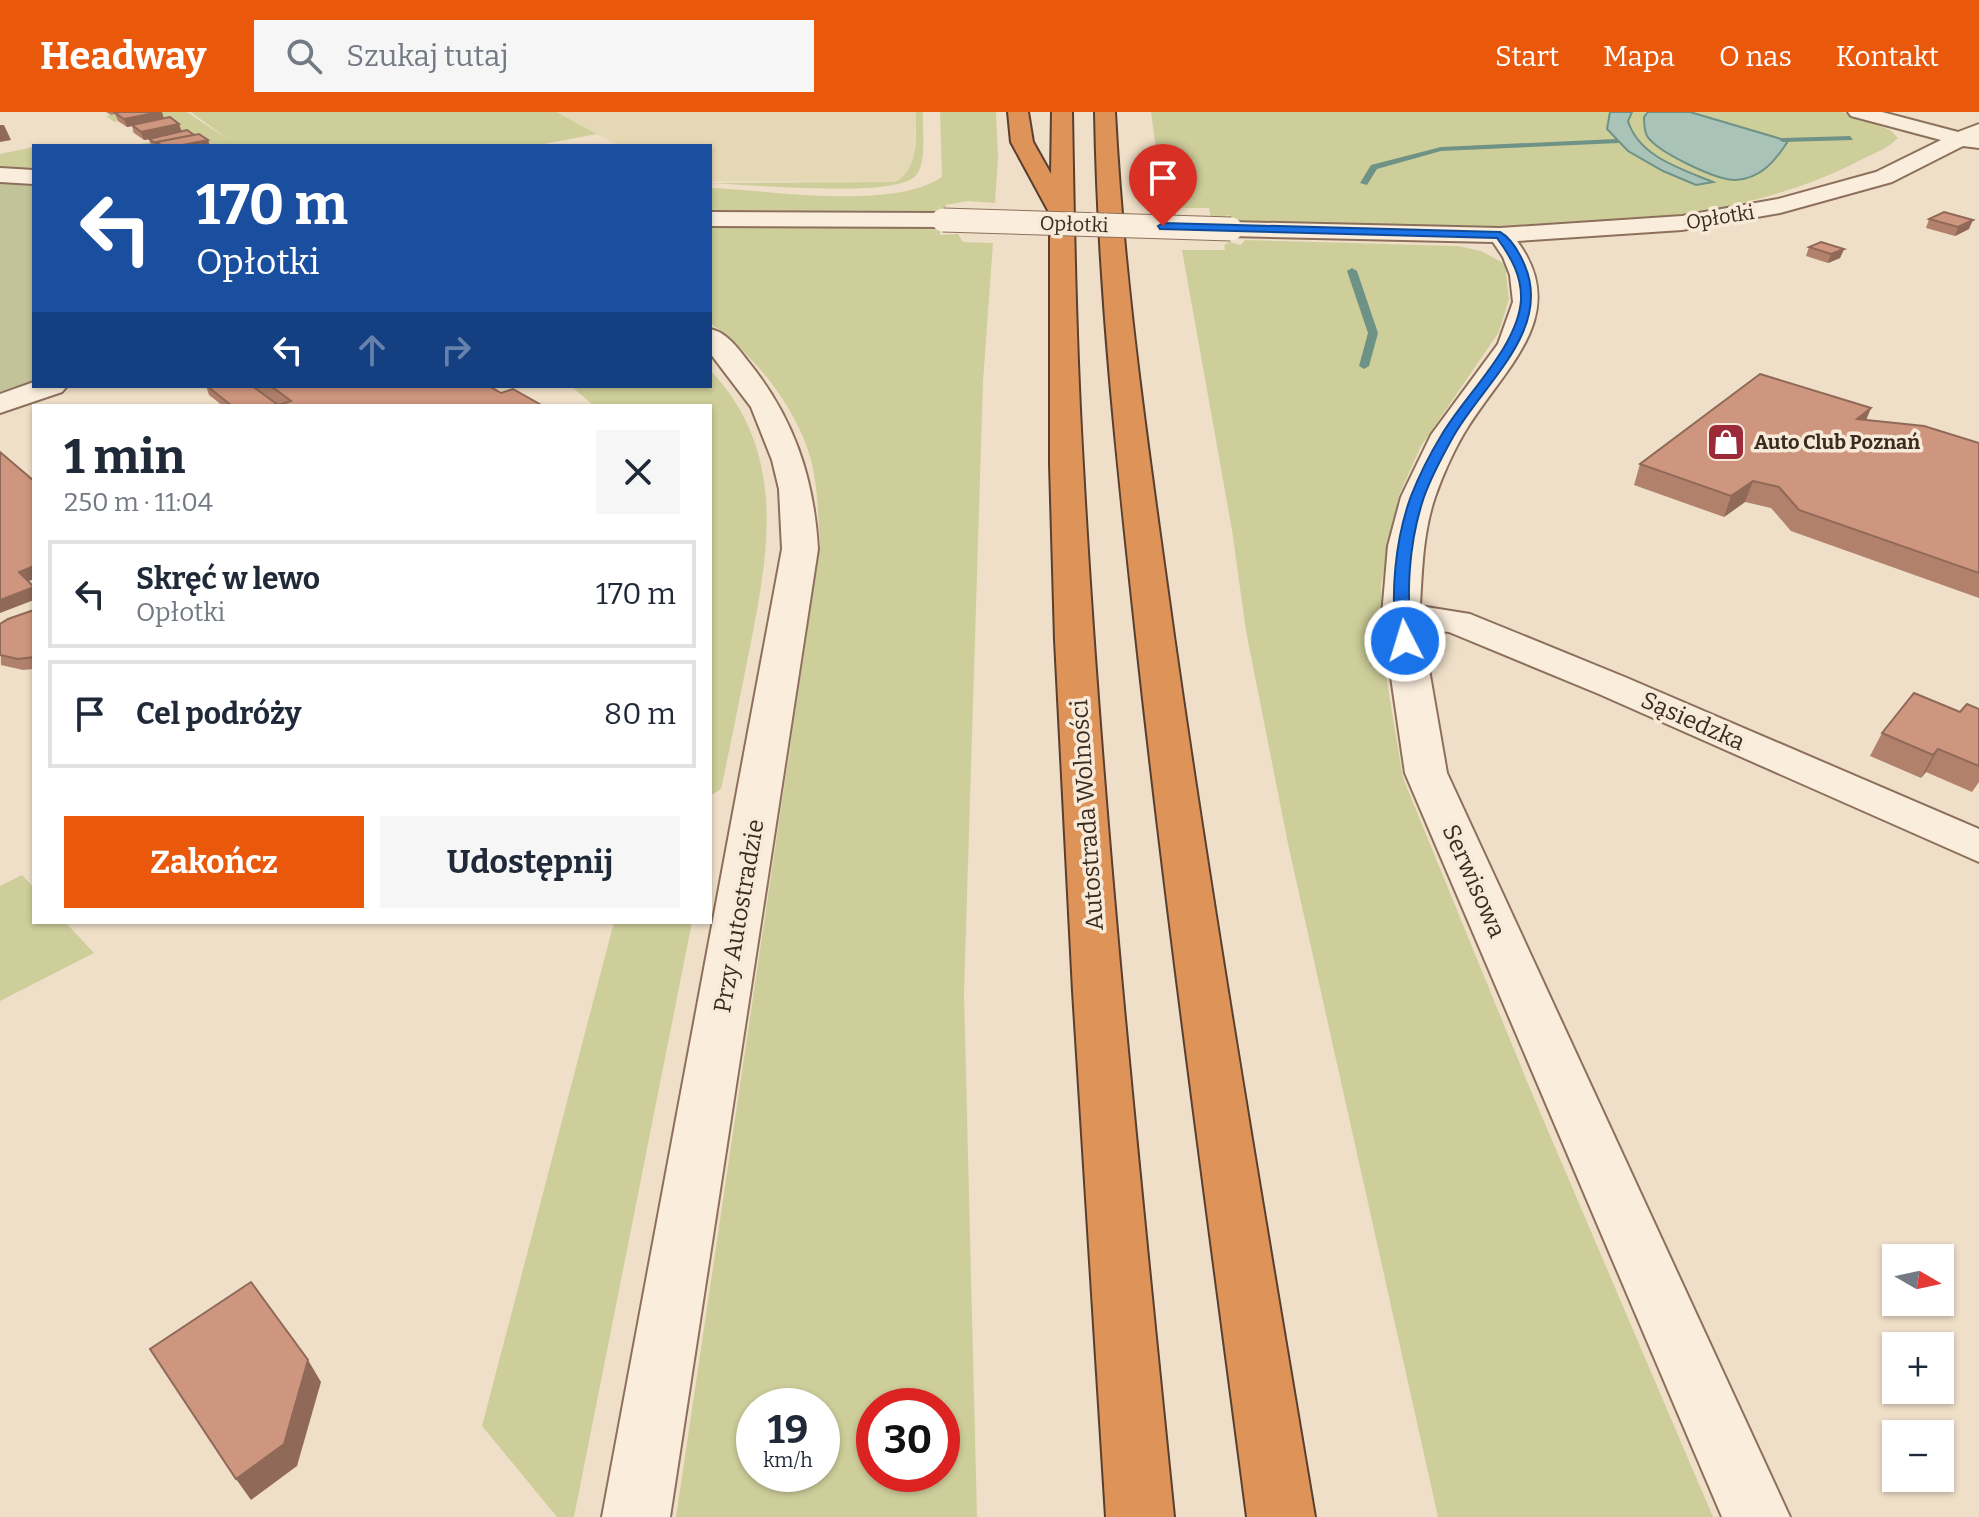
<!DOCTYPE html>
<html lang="pl">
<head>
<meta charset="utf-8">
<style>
	:root { --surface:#fff; --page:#f6f6f7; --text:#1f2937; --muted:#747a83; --line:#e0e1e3; --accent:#ea580c }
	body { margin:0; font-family:Bitter,serif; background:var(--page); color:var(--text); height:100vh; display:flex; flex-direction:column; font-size:30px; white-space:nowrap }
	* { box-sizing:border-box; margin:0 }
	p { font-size:26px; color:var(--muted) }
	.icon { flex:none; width:44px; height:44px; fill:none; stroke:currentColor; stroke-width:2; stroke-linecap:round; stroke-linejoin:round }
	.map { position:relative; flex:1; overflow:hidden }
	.panel { position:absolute; left:32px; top:292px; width:680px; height:520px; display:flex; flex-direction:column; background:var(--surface); border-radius:0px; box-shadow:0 2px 6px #0004 }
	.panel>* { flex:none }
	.top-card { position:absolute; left:32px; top:32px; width:680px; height:244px; border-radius:0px; box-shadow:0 2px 6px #0004; background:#1a4fa0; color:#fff; overflow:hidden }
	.needle { width:52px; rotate:99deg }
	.buttons { position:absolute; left:1882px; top:1132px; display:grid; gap:16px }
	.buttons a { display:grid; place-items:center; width:72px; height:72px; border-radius:0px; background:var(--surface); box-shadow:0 2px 6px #0004; font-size:40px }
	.speed { position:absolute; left:736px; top:1276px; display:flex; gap:16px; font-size:40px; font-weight:700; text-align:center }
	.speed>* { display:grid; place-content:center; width:104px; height:104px; border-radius:50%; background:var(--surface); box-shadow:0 2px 6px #0004; line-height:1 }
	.speed small { font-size:20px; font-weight:400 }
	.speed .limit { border:12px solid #d22; background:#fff; color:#111 }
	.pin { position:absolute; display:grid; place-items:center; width:68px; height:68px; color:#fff; margin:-82px -34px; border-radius:50% 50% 50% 0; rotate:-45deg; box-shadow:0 0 8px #0007 }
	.pin .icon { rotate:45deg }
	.me { position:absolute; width:88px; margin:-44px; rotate:355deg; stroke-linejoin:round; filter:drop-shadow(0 0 6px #0008) }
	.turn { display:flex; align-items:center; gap:28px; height:168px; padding:0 32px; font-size:36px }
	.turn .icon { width:104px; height:104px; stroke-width:2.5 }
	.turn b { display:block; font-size:56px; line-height:68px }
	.lanes { display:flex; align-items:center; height:76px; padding:0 32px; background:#0003; justify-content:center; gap:40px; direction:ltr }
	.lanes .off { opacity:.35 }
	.round { display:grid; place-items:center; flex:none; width:84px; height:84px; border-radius:0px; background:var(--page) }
	.headline { display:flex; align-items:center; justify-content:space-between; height:136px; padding:0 32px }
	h1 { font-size:48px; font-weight:700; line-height:60px }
	.action { display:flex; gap:16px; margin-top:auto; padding:16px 32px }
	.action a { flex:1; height:92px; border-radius:0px; background:var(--accent); color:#fff; font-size:32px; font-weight:700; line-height:92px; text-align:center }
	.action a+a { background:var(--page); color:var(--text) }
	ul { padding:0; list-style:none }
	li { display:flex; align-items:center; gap:24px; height:108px; margin:0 16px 12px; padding:0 16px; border:4px solid var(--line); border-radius:0px }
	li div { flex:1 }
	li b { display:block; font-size:30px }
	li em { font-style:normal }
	header { display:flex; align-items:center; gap:48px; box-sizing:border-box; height:112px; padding:0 40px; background:var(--accent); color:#fff }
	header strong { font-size:38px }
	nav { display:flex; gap:44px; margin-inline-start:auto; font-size:28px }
	.search { width:560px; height:72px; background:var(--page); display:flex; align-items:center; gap:20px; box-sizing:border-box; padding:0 28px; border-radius:0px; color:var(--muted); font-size:30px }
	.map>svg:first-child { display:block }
	.farmland { fill:#e5d8b5 }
	.green { fill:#cece9b; fill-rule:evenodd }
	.cemetery { fill:#c3c39a }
	.water { fill:#a9c3b9; stroke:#6f9286; stroke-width:2 }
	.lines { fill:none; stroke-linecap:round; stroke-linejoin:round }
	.stream { fill:#6f9286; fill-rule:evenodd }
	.minor-casing { stroke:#8c705c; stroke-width:4 }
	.highway-casing { stroke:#5a3f30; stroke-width:4 }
	.minor { fill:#faeddc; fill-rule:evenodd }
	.highway { fill:#de9459; fill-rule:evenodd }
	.minor-bridge-casing { stroke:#8c705c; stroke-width:25; stroke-linecap:butt }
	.minor-bridge { stroke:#faeddc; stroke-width:23 }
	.wall { fill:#b1816c }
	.shaded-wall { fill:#906958 }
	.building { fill:#ce967e; stroke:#906958; stroke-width:2 }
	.route { fill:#1a73e8; stroke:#114b97; stroke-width:2 }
	.labels { text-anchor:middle; stroke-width:7; stroke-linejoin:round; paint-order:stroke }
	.far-street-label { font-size:20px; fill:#3c2b20; stroke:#f7ead8 }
	.far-poi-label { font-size:20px; font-weight:bold; fill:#3c2b20; stroke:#f7ead8; text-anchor:start }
	.street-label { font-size:24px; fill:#3c2b20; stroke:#f7ead8 }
</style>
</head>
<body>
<header>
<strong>Headway</strong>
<div class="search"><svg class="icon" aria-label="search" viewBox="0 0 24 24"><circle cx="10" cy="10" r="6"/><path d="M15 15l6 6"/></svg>Szukaj tutaj</div>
<nav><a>Start</a><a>Mapa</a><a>O nas</a><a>Kontakt</a></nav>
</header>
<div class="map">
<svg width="1979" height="1405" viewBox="0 0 1979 1405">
	<rect width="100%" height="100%" fill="#efdfc8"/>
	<!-- farmland -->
	<path class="farmland" d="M556 0H916L913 53 908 63 896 70 710 69V34H619Z"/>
	<!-- green -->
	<g class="green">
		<path d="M126 0H187L229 28 191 0H556L597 22 533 34H131L185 23 172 13 134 21 131 19 168 11 155 1 114 10 106 4Z"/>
		<path d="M916 0H923C922 17 927 47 917 62 901 88 745 72 710 71L896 70C920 55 915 26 916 0Z"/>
		<path d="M940 0H996L998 46 995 91 967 89 946 93 945 99 710 98V76C772 78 891 99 942 65Z"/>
		<path d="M1151 0H1842L1890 18 1898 26C1887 38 1865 45 1851 53 1677 138 1419 115 1229 108V103L1211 107 1209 96H1176V106H1165Z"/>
		<path d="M34 35V58L0 56V42Z"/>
		<path d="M755 113 941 117 940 123 958 122 963 130 993 131 983 270 964 881 977 1405H676L820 433C818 405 818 375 811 348 796 294 754 243 710 211V115ZM754 1294H822V1362H754ZM874 1294H942V1362H874Z"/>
		<path d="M1245 128 1458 134 1481 139 1505 152 1509 187 1499 220 1421 334 1399 383 1381 473 1383 546 1403 666 1531 979 1713 1405H1438L1288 732 1246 519 1232 418 1182 138H1225L1224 133 1229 130 1241 133Z"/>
		<path d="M710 258C788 340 769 440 749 540 740 585 731 631 721 677L710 684V294H594L571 274H710Z"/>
		<path d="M22 763 34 776V810H65L94 841 0 889V774Z"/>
		<path d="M614 810H692L574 1405H557L482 1314Z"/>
	</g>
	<!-- cemetery -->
	<path class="cemetery" d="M0 71 34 72V269L0 280Z"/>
	<!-- water -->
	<g class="water">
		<path d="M1610 0H1632L1628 9C1639 45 1682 57 1713 70L1696 73 1663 59 1628 39 1607 17Z"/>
		<path d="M1648 0H1690L1788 29C1776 48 1761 67 1735 68 1716 68 1657 40 1647 24 1644 18 1644 12 1644 5Z"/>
	</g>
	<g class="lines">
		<!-- stream -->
		<g class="stream">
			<path d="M1850 24 1853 28 1783 30 1779 28 1783 26Z"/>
			<path d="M1616 27 1619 31 1441 39 1377 57 1367 73 1360 71 1371 53 1441 35Z"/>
			<path d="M1352 156 1357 159 1378 221 1369 254 1364 257 1359 254 1368 221 1347 159Z"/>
		</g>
		<!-- minor casing -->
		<g class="minor-casing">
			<g id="minor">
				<path d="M1848 0H1882L1958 20 1979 12V36L1963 34 1892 70 1780 101 1682 118 1517 129C1574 206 1499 260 1463 323 1452 342 1442 365 1435 385 1423 420 1422 458 1420 494L1470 502 1627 566 1979 717V750L1599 582 1449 520 1422 517 1447 661 1790 1405H1722L1405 661 1382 503 1388 434 1401 385 1431 323 1498 232 1513 190 1510 163 1503 145 1493 130 1231 124 1222 122 1219 117 1222 112 1231 110 1500 116 1682 104 1778 87 1876 60 1941 28 1851 4Z"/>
				<path d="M0 56 34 58V72L0 70Z"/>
				<path d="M710 100 943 101 952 103 955 108 952 113 943 115 710 114Z"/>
				<path d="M710 217C726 220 737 235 747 248 793 304 814 365 818 437L670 1405H602L782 437 779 377 772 348 751 295 710 241Z"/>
				<path d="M34 270V274H67L62 280 0 301V282Z"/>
			</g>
		</g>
		<!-- highway casing -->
		<g class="highway-casing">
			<g id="highway">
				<path d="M1008 0H1028L1033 30 1051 62 1052 0H1072C1074 118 1076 236 1083 354 1102 705 1139 1055 1174 1405H1106L1073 879 1055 528 1050 352V102L1011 30Z"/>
				<path d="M1095 0H1115C1124 176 1150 350 1174 524 1216 819 1266 1112 1315 1405H1247C1209 1111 1168 818 1136 524 1117 349 1098 176 1095 0Z"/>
			</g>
		</g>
		<!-- minor -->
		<use href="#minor" class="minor"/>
		<!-- highway -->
		<use href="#highway" class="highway"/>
		<!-- minor-bridge casing -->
		<g class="minor-bridge-casing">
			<path id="minor-bridge" d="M943 108 1231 117"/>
		</g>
		<!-- minor-bridge -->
		<use href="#minor-bridge" class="minor-bridge"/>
	</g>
	<!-- wall -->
	<g class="wall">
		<path d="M106 0H162L164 7 182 20 210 34H151L149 27 144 28 134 21 132 14 127 15 118 9 115 2 111 3Z"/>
		<path d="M1929 107 1969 117 1955 124 1926 116Z"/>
		<path d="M1809 135 1844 137 1840 146 1828 151 1806 144Z"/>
		<path d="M206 274H489L501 281 543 294H223L209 283Z"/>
		<path d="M1866 308 1979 331V486L1791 419 1771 396 1745 390 1724 405 1634 373 1640 352Z"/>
		<path d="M34 498V557L23 558 1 553 0 512Z"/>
		<path d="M1979 597V670L1972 680 1926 660 1921 666 1870 644 1882 621 1960 600Z"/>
	</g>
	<!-- shaded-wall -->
	<g class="shaded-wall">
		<path d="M162 0 164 8 127 15 124 7Z"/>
		<path d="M179 12 182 20 144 28 141 20Z"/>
		<path d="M0 13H4L11 28 0 30Z"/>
		<path d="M208 28 210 34H162Z"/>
		<path d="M1973 108 1969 117 1955 124 1958 115Z"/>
		<path d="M1844 137 1840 146 1828 151 1831 142Z"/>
		<path d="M1871 296 1863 316 1857 307Z"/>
		<path d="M1753 369 1745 390 1724 405 1731 384Z"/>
		<path d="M34 454V467L24 471 19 460Z"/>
		<path d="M34 475V488L0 501V488Z"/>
		<path d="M1938 637 1926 660 1921 666 1933 643Z"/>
		<path d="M308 1248 321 1270 297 1354 251 1388 236 1367Z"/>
	</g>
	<!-- building -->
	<g class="building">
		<path d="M121 0H160L124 7 115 1Z"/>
		<path d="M170 5 179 12 141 20 132 13Z"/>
		<path d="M187 18 194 23 157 30V32L149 27Z"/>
		<path d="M199 22 208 28 177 34H162L157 30Z"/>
		<path d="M1944 100 1973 108 1958 115 1929 107Z"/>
		<path d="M1821 130 1844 137 1831 142 1809 135Z"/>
		<path d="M1760 262 1871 296 1857 307 1924 314 1979 331V461L1799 398 1779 375 1753 369 1731 384 1640 352Z"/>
		<path d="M207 274H261L255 276 278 293 232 294Z"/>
		<path d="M271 274H489L501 281 513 277 543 294H276L291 289Z"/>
		<path d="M0 340 34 369V454L19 460 34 475 0 488Z"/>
		<path d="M34 498V545L18 547 0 543V512L8 507Z"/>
		<path d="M1914 581 1960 600 1967 592 1979 597V654L1938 637 1933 643 1882 621Z"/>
		<path d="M251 1170 308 1248 284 1332 236 1367 150 1237Z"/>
	</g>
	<!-- route -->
	<path class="route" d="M1163 111 1500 120C1511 126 1520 142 1525 154 1552 219 1482 273 1453 325 1443 343 1431 365 1424 385 1409 429 1405 484 1413 529L1411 533H1400L1397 529C1390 483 1395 428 1411 384 1419 364 1430 342 1441 324 1464 284 1518 235 1521 188 1522 164 1511 145 1497 126L1160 117 1158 114Z"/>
	<!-- icons -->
	<defs>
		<g id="shop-square" transform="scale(2)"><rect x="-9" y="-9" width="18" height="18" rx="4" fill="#9c2b39" stroke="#f7ead8"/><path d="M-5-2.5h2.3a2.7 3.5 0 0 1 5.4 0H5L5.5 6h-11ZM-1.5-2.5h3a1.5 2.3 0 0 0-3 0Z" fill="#fff"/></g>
	</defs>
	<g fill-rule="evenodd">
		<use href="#shop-square" x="1726" y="330"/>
	</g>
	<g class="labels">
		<!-- far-street labels -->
		<g class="far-street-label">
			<text transform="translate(1720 105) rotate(-9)" y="7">Opłotki</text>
			<text transform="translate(1074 112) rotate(2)" y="7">Opłotki</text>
		</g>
		<!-- far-poi labels -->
		<g class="far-poi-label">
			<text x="1754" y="337">Auto Club Poznań</text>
		</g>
		<!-- street labels -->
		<g class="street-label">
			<text transform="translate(1693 609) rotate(24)" y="8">Sąsiedzka</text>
			<text transform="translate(1087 703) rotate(-94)" y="8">Autostrada Wolności</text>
			<text transform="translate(1474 769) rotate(66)" y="8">Serwisowa</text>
			<text transform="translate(739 804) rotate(-80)" y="8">Przy Autostradzie</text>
		</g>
	</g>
</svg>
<div class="buttons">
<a><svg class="needle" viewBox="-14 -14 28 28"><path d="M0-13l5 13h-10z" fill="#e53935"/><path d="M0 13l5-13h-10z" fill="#747a83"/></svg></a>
<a>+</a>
<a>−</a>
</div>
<div class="speed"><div>19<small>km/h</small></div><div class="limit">30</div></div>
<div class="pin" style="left:1163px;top:114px;background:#d93025"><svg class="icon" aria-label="arrive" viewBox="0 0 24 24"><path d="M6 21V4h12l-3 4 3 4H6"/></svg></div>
<svg class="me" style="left:1405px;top:529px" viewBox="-20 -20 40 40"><circle r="17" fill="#1a73e8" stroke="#fff" stroke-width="3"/><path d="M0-11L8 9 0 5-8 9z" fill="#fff"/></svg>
<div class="top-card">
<div class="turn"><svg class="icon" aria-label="left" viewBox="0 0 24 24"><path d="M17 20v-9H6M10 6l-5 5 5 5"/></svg><div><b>170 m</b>Opłotki</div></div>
<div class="lanes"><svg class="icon" aria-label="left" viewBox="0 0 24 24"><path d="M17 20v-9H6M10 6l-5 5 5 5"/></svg><svg class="icon off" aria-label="ahead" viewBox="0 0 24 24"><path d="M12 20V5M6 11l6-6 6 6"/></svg><svg class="icon off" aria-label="right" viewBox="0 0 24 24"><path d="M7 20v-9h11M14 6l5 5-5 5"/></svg></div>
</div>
<section class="panel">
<div class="headline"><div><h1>1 min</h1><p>250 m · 11:04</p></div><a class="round"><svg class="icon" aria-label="close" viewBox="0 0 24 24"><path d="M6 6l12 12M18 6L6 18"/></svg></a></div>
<ul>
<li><svg class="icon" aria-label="left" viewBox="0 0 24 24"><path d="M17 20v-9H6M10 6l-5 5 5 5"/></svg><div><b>Skręć w lewo</b><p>Opłotki</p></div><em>170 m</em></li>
<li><svg class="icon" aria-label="arrive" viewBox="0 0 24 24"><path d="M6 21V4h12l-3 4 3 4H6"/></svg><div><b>Cel podróży</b></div><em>80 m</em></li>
</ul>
<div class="action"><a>Zakończ</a><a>Udostępnij</a></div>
</section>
</div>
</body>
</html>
